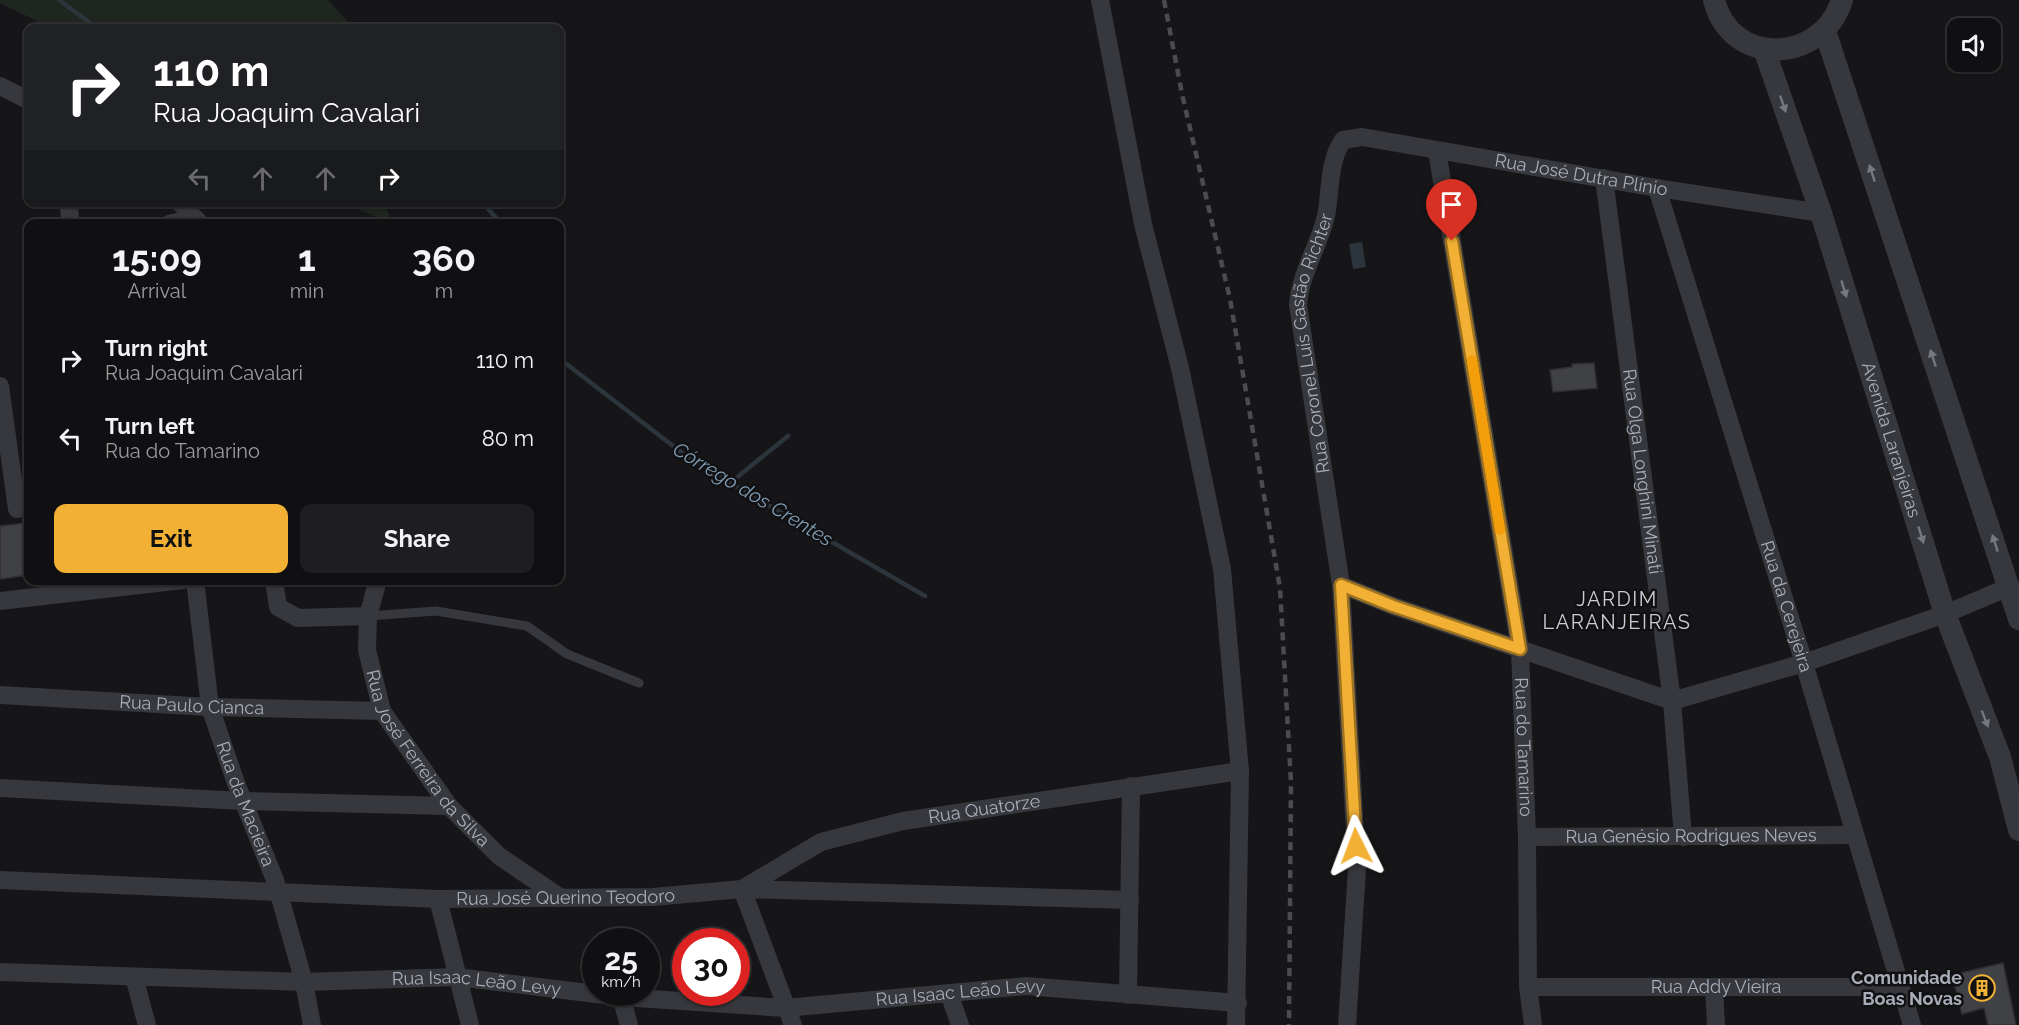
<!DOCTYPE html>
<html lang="en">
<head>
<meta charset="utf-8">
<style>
	:root { --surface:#101012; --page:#1e1e20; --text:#f1f3f6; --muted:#9c9d9f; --line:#303032; --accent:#f2b134 }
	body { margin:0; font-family:Raleway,sans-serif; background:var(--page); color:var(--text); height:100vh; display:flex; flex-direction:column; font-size:22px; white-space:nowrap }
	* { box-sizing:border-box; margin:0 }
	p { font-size:20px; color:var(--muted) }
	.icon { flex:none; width:33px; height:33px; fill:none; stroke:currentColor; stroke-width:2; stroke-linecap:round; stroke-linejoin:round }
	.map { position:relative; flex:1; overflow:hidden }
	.details { position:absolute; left:24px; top:219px; width:540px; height:366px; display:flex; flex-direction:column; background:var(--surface); border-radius:12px; box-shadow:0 2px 4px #0004,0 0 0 2px var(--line) }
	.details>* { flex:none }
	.top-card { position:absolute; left:24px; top:24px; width:540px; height:183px; border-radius:12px; box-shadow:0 2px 4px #0004,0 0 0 2px var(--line); background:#202124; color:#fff; overflow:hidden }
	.tools { position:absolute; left:1947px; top:18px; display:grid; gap:12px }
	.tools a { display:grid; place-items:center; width:54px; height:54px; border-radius:12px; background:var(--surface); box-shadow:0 2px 4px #0004,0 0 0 2px var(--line); font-size:30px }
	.speed { position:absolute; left:582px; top:928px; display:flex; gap:12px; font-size:30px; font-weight:700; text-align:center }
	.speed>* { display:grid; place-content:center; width:78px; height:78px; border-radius:50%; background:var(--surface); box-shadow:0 2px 4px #0004,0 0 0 2px var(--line); line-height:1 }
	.speed small { font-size:15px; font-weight:400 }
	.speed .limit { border:9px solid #d22; background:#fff; color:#111 }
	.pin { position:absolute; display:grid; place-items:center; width:51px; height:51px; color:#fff; margin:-62px -26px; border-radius:50% 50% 50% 0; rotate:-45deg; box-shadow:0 0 6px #0007 }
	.pin .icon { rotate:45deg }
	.me { position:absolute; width:66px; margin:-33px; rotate:357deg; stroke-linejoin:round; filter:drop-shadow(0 0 4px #0008) }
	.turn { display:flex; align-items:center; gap:21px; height:126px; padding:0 30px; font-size:27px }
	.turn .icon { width:78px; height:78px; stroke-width:2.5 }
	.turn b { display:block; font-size:42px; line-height:51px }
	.lanes { display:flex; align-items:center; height:57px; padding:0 30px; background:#0003; justify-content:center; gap:30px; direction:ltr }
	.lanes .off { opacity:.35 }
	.eta { display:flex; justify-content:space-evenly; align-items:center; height:102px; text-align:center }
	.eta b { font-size:36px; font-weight:700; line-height:42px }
	.action { display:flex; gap:12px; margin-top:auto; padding:12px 30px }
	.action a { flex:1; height:69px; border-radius:12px; background:var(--accent); color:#111; font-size:24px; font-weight:700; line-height:69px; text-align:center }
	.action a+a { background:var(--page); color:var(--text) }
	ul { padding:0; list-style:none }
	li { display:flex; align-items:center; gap:18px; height:78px; padding:0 30px }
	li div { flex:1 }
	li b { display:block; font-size:22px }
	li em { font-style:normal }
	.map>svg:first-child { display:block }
	.green { fill:#1e261f }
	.water { fill:#2c353c }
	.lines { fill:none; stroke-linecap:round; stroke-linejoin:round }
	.stream { stroke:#2c353c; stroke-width:4.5 }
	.building { fill:#404145; stroke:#303034; stroke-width:1.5 }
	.service { stroke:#37383d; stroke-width:9 }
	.minor { stroke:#37383d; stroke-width:18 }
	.tertiary { stroke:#37383d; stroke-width:22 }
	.rail { stroke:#4a4c52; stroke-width:4.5; stroke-dasharray:8 6; stroke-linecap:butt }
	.oneway { fill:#757881 }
	.route-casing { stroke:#9d7322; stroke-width:15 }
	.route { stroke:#f2b134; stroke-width:10 }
	.slow { stroke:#f59e0b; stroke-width:10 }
	.labels { text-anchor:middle; stroke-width:5; stroke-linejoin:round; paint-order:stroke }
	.street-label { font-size:18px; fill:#a8adb8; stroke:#111113 }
	.poi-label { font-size:18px; font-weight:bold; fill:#a8adb8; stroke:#111113; text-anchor:end }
	.water-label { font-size:20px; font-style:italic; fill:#7f9bb3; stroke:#111113 }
	.neighbourhood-label { font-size:20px; letter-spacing:1.5px; fill:#c9ccd4; stroke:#111113 }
</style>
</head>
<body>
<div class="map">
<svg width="2019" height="1025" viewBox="0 0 2019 1025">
	<rect width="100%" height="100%" fill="#161618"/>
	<!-- green -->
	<g class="green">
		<path d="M0 0H328L353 28H51L0 3Z"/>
		<path d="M344 203H385L392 223H391Z"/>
	</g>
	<!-- water -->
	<path class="water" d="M1362 242 1366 267 1353 269 1349 244Z"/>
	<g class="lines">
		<!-- stream -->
		<g class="stream">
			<path d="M59 0 97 28"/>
			<path d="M468 202 486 206 501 224"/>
			<path d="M560 359 694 462 925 596"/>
			<path d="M730 483 788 436"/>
		</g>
	</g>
	<!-- building -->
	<g class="building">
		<path d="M1594 363 1597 388 1553 392 1550 370 1572 367V364Z"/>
		<path d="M26 523 28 575 0 579V526Z"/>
		<path d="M2003 963 2016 1025H1988L1984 1008 1962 1014 1952 975Z"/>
	</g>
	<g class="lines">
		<!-- service -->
		<path class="service" d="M368 616 436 611 527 626 567 654 639 683"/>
		<!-- minor -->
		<g class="minor">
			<path d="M1100 0 1143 224 1180 368 1222 569 1240 771 1236 1025"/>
			<path d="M0 86 28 100"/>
			<path id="s1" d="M1437 151 1520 649 1527 837 1528 987 1533 1025"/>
			<path id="s2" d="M1604 178 1672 701 1683 837"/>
			<path id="s3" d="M1657 188 1804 663 1912 1025"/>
			<path d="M68 202 71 224"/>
			<path d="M179 202 201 224"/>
			<path d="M169 224 194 218"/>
			<path d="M0 386 17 509"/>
			<path id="s4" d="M195 580 210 707 236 783 275 880 304 982 312 1025"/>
			<path d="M274 580 278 607 298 618 368 616"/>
			<path id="s5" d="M378 580 368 616 367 650 382 711 449 806 499 856 561 898"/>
			<path d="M1341 585 1393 606 1672 701 1804 663 1945 614 2009 587"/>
			<path d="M0 601 183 580"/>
			<path id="s6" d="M0 695 210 707 382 711"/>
			<path d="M0 788 243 801 449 806"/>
			<path id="s7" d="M1527 837 1853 835"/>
			<path id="s8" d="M0 880 438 899 653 897 742 889 1130 900"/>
			<path d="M438 899 470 1025"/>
			<path id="s9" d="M0 972 304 982 457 977 621 997 785 1008 1026 986 1238 1003"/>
			<path d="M134 977 147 1025"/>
			<path id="s10" d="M1528 987H1901"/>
			<path d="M1714 987 1716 1025"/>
			<path d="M949 993 960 1025"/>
			<path d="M1128 995 1131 786"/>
			<path d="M621 997 629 1025"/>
			<path id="s11" d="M793 1025 742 889 821 842 903 821 1240 771"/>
			<path id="s12" d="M1347 1025 1357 869 1341 585 1298 305C1300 274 1319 246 1326 216 1331 191 1328 162 1343 140L1362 137 1657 188 1821 213"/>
		</g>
		<!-- tertiary -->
		<g class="tertiary">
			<path d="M1714 0C1731 68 1822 64 1842 0"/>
			<path d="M1825 31 2019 619"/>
			<path id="s13" d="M1764 49 1821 213 1945 614 2000 757 2019 830"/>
		</g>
		<!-- rail -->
		<path class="rail" d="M1164 0 1182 94 1230 299 1280 588 1291 783 1289 1025"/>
	</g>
	<!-- one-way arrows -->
	<defs><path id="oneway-solid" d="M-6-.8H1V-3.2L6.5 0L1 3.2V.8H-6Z" transform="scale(1.5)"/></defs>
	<g class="oneway">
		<use href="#oneway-solid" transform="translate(1783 104) rotate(71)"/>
		<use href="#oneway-solid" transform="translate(1872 173) rotate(-108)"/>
		<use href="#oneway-solid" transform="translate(1844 289) rotate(73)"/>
		<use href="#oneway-solid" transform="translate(1933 358) rotate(-108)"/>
		<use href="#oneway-solid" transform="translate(1921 535) rotate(73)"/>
		<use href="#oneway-solid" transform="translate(1995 543) rotate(-108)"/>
		<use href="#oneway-solid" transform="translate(1985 719) rotate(69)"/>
	</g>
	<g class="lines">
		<!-- route casing -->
		<g class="route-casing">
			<path id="route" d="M1356 846 1341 585 1393 606 1520 649 1452 241"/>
		</g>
		<!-- route -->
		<use href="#route" class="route"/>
		<!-- slow -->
		<path class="slow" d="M1472 360 1500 530"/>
	</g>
	<!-- icons -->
	<defs>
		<g id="building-ring" transform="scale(1.35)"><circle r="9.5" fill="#111113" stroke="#f2b134" stroke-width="1.5"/><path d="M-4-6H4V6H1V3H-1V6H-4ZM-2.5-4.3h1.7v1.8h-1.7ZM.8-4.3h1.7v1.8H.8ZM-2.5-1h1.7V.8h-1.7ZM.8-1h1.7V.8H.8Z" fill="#f2b134"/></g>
	</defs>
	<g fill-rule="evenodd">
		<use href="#building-ring" x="1982" y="988"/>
	</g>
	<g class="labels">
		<!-- street labels -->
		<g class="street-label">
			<text dy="6" stroke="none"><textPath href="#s12" startOffset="1138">Rua José Dutra Plínio</textPath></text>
			<text dy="6" stroke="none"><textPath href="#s12" startOffset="687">Rua Coronel Luís Gastão Richter</textPath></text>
			<text dy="6" stroke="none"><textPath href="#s13" startOffset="411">Avenida Laranjeiras</textPath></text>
			<text dy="6" stroke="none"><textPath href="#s2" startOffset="296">Rua Olga Longhini Minati</textPath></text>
			<text dy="6" stroke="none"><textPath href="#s3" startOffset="438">Rua da Cerejeira</textPath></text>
			<text dy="6" stroke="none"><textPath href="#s6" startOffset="192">Rua Paulo Cianca</textPath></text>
			<text dy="6" stroke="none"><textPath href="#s1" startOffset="603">Rua do Tamarino</textPath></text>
			<text dy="6" stroke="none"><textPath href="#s5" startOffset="198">Rua José Ferreira da Silva</textPath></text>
			<text dy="6" stroke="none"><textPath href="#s4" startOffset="231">Rua da Macieira</textPath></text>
			<text dy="6" stroke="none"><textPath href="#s11" startOffset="404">Rua Quatorze</textPath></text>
			<text dy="6" stroke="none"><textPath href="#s7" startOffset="164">Rua Genésio Rodrigues Neves</textPath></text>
			<text dy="6" stroke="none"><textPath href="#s8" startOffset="566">Rua José Querino Teodoro</textPath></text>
			<text dy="6" stroke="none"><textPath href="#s9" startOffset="477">Rua Isaac Leão Levy</textPath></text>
			<text dy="6" stroke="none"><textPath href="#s10" startOffset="188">Rua Addy Vieira</textPath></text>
			<text dy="6" stroke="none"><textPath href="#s9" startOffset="963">Rua Isaac Leão Levy</textPath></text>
		</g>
		<!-- poi labels -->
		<g class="poi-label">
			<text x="1962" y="984">Comunidade<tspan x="1962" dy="21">Boas Novas</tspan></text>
		</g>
		<!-- water labels -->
		<g class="water-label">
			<text transform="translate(753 494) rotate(31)" y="7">Córrego dos Crentes</text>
		</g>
		<!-- neighbourhood labels -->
		<g class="neighbourhood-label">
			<text x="1617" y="606">JARDIM<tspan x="1617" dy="23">LARANJEIRAS</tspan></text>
		</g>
	</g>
</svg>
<div class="tools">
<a><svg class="icon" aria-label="sound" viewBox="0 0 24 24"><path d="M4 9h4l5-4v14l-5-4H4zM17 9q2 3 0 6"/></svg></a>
</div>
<div class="speed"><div>25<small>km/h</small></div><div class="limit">30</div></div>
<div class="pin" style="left:1452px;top:241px;background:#d93025"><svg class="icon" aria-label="arrive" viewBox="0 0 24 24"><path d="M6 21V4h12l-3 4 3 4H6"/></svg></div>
<svg class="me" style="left:1356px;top:846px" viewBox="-20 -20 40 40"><path d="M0-17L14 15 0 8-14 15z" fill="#f2b134" stroke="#fff" stroke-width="4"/></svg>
<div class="top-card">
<div class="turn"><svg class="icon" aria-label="right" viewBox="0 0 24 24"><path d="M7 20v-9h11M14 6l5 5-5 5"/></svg><div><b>110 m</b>Rua Joaquim Cavalari</div></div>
<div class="lanes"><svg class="icon off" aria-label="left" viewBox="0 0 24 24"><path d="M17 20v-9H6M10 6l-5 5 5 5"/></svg><svg class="icon off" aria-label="ahead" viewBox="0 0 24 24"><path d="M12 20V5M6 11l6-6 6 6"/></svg><svg class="icon off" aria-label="ahead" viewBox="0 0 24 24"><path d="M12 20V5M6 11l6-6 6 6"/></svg><svg class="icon" aria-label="right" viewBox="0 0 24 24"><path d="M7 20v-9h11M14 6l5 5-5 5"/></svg></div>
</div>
<section class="details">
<div class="eta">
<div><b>15:09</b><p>Arrival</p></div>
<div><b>1</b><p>min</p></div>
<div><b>360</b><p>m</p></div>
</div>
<ul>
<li><svg class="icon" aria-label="right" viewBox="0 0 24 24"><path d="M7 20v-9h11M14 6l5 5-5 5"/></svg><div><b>Turn right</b><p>Rua Joaquim Cavalari</p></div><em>110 m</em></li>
<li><svg class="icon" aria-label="left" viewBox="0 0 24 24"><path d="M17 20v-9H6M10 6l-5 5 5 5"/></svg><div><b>Turn left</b><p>Rua do Tamarino</p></div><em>80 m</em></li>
</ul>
<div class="action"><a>Exit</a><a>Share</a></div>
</section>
</div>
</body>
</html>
